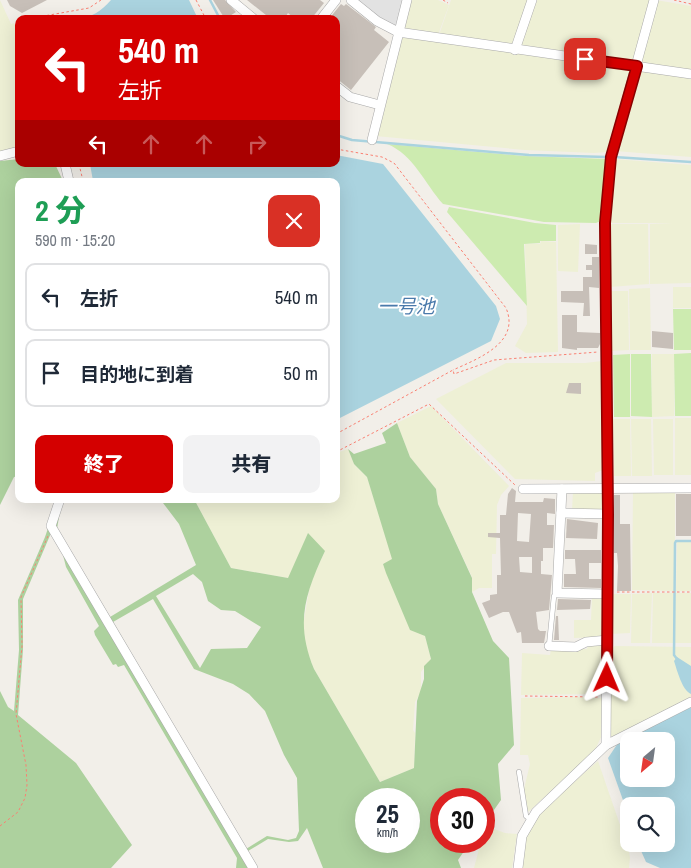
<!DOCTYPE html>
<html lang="ja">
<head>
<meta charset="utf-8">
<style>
	:root { --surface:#fff; --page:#f2f2f3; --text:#1f2937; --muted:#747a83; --line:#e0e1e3; --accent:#d40000 }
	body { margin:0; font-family:"Archivo Narrow","Noto Sans JP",sans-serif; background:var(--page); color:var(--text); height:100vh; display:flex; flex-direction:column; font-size:19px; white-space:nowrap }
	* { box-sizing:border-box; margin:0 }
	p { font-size:16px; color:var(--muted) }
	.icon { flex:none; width:28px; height:28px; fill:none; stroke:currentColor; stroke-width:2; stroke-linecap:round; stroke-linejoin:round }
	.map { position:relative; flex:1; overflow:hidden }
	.details { position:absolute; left:15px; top:178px; width:325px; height:325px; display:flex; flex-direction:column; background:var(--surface); border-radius:10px; box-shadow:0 5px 20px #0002 }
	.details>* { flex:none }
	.banner { position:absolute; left:15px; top:15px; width:325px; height:152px; border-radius:10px; box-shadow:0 5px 20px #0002; background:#d40000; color:#fff; overflow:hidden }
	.needle { width:32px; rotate:209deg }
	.fabs { position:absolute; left:620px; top:732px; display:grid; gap:10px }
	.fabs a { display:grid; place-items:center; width:55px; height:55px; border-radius:10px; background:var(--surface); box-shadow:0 5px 20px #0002; font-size:25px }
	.speed { position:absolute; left:355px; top:788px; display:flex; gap:10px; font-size:25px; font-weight:700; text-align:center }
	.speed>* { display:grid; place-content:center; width:65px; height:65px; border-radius:50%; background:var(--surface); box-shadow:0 5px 20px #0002; line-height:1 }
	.speed small { font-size:12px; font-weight:400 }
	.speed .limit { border:8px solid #d22; background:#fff; color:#111 }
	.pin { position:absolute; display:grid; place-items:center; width:42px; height:42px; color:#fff; margin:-21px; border-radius:10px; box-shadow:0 2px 8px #0006 }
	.me { position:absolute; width:55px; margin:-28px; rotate:1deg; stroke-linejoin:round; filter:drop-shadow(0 0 4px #0008) }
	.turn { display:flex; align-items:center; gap:18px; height:105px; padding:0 20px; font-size:22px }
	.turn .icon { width:65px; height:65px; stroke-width:2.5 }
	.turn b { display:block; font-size:35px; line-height:42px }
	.lanes { display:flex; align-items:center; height:48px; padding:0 20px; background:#0003; justify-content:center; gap:25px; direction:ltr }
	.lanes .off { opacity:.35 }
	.round { display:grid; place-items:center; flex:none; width:52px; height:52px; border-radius:10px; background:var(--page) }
	.headline { display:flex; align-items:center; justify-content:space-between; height:85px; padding:0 20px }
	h1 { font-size:30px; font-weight:800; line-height:38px; color:#1e9e55 }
	.cta { display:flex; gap:10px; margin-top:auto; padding:10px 20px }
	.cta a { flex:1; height:58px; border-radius:10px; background:var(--accent); color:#fff; font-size:20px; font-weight:800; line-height:58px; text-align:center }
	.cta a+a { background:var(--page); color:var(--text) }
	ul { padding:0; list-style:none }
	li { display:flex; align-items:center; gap:15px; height:68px; margin:0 10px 8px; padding:0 10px; border:2px solid var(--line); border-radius:10px }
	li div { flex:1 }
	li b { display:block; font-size:19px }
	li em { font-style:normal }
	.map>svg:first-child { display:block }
	.farmland { fill:#eef0d5 }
	.grass { fill:#cdebb0 }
	.forest { fill:#add19e; fill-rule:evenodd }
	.parking { fill:#e2e2e2 }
	.water { fill:#aad3df; fill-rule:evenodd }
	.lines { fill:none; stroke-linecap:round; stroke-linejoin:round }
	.stream { stroke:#aad3df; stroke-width:2.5 }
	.building { fill:#c7bfb8; fill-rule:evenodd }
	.lane-casing { stroke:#a9a9a9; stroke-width:5.5 }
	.street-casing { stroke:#a9a9a9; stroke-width:10 }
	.path { stroke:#fa8072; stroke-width:1; stroke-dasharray:2.5 2.5; stroke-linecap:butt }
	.lane { stroke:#fff; stroke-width:4.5 }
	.street { stroke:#fff; stroke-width:9 }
	.route-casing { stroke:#8a0000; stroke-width:12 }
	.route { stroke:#d40000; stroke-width:9 }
	.labels { text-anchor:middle; stroke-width:4; stroke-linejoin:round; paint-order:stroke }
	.water-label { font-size:19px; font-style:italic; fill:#4a7aab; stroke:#fff }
</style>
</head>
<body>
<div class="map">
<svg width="691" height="868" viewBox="0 0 691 868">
	<rect width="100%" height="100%" fill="#f2efe9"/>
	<!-- farmland -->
	<g class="farmland">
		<path d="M0 0 11 24 14 23 19 33V149L0 154Z"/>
		<path d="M410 0H438L449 5 438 35 403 30Z"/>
		<path d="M451 0H530L515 46 439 35Z"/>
		<path d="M537 0H652L634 62 523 47 521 44Z"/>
		<path d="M656 0 691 6V70L639 63Z"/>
		<path d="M400 37 632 69 610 150 607 152 594 153 525 150 375 136Z"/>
		<path d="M638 70 691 77V157L615 151Z"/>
		<path d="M614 159 691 165V283L650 284V224L673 223H609Z"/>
		<path d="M580 224 578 272 558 271V225Z"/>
		<path d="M610 224H648L649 284 610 287Z"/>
		<path d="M541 241 556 242 558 352 526 353 515 346 527 324 525 244H540Z"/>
		<rect x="673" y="287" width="18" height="21"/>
		<path d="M650 288 651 350H630L629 289Z"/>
		<path d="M609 291H628L629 350 610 351Z"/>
		<path d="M652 354H674V416L652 417Z"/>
		<path d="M602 361 603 470 595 473V481L515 479 436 399 506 363H585Z"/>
		<path d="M431 406 509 486 501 495 497 505 496 554H492V588H479L472 592V577L438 504 436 489 410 457 397 423Z"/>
		<rect x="675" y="418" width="16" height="57"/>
		<path d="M613 419H630L631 476H614Z"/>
		<path d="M631 419H651L652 476H632Z"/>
		<path d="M653 419H673V475H654Z"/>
		<path d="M348 449 354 464 367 477 393 560 383 564 425 636 431 659 421 672V692L415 702 413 730 415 733 414 768 380 782 314 669 306 649 303 626 310 584 325 551 288 578 231 568 194 499H336V453Z"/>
		<path d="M573 491H602L604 493V511H572Z"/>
		<path d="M633 491H675V591L632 590Z"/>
		<path d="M677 541H691V591H676Z"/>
		<path d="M652 593 650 643H631L632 594Z"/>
		<path d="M653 593H674V643H652Z"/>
		<rect x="675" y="593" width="16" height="50"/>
		<path d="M614 594H631L630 633 610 634 611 596Z"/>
		<path d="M592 596H604V637L574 638V620H591Z"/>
		<path d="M604 644 603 694 521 695 522 653 550 655 551 649H587L588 645Z"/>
		<path d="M615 646 691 647V697L613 737 610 736V650Z"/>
		<path d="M586 697 603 698 602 735 596 748 591 755 528 812 524 789 530 764 528 755H520L521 698Z"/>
		<path d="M598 761 629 851 630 858 629 868H521L525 838 537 814Z"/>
		<path d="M486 826 505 833 517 834 512 868H474L481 841H484Z"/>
	</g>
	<!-- grass -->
	<g class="grass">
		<path d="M387 144 524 156 608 159 603 220 596 223 544 222 443 204C425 184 413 154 387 144Z"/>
		<path d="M449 207 535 223 556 225V241H540V243L524 244 527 306 447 212Z"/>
		<path d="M673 309H691V350H674Z"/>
		<path d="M691 353V416H675L674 354Z"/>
		<path d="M630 354V417H614L613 355Z"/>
		<path d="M631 354H651L652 417 631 416Z"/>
	</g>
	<!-- forest -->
	<g class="forest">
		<path d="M19 159V164H55L63 181H19V476L14 477 0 505V161Z"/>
		<path d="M397 423 410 457 436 489 438 504 472 578V592L493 641 509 658 514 745 498 764 501 800 484 824V799H441V841H471L458 860 461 868H323L307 828 298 841 289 842 268 839 248 851 258 868H236L237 858 124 665 118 667 116 664 113 665 95 635 94 631 99 626 66 567 62 551 51 533 23 599V650L18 715 76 763 132 845 111 868H0V691L8 707 14 711 19 650 18 600 45 537 58 499H62L57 529 110 617 196 565 179 524 160 499H194L231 568 288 578 308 533 325 551C305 594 295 623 314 669L380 782 414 768 417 701 424 679V666L431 659 425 636 410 630 386 573 383 564 392 559 367 477 354 464 348 449 354 454 386 443 382 433ZM193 574 202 582 208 601 221 610 235 611 261 627 247 648 211 649 200 668 156 596ZM153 599 194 669 233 684 249 694 265 711 284 755 297 778 299 831 296 838 288 840 267 836 246 849 113 622ZM366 799H409V841H366Z"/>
	</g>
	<!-- parking -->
	<path class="parking" d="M358 0H405L397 27 376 15Z"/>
	<!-- water -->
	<g class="water">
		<path d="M111 0H189L198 19H76C93 17 100 12 111 0Z"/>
		<path d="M336 155 383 164 496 306 500 319 491 341 336 420V181H93L90 164H336Z"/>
		<path d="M677 657 691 666V694C682 690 677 670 674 661Z"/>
		<path d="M691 705V868H660L646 862 638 844H666V806H629V817L608 758 618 743ZM629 741H666V779H629Z"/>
	</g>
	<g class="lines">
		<!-- stream -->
		<g class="stream">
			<path d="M210 0 220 19"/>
			<path d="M336 135 352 140 529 155 607 157"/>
			<path d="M614 157 691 162"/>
			<path d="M677 659 674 655 675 543 676 541H691"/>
		</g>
	</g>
	<!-- building -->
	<g class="building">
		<path d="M7 0H47L22 13 10 6Z"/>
		<path d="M213 0H225L236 12 225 19Z"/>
		<path d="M247 0H320L324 3 311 19H295L288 13 284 19H271Z"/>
		<path d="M341 4 344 6 346 4 376 27 374 30 389 42 351 90 336 78V19H329Z"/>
		<path d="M585 244 597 245V254H585Z"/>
		<path d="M592 257H599V288L589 287 590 316H583L584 303 561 302V291H583V277H592V270H586V265H592Z"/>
		<path d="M562 315H577V332L600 333V344L598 348H577V350L562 348Z"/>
		<path d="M652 331 673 333V349L652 347Z"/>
		<path d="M569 383H581V394L566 393Z"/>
		<path d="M512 488 516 491 515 502H543L544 498 555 499V514L547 513V525H554L553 548H543V561H541V574L552 575 549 610 536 612 538 629 540 631H546L544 643H522L521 632 517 633 509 612H503L489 618 482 603 490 600V595L497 594V575H501L500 538 488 537V533H500V515H506L508 494ZM518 513 531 514 529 542 517 541ZM519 557H532V573L520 572Z"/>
		<rect x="676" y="494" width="15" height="42"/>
		<path d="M614 495H620V524H630L631 591H617L618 566 617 553H614Z"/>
		<path d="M567 519 598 523 597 539 566 538Z"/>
		<path d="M565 550H601V563H589V579H601V588L564 587V574H576L575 559H565Z"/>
		<path d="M558 599 591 600 590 609 557 610Z"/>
		<path d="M556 616H558L559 640H554Z"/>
	</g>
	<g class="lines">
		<!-- lane casing -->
		<g class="lane-casing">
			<g id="lane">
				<path d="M549 646 554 596 557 593"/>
				<path d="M519 772 526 816 530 819"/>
			</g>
		</g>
		<!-- street casing -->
		<g class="street-casing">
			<g id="street">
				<path d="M231 0 254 19"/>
				<path d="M351 0 377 21 398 32 691 74"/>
				<path d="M321 19 336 0"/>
				<path d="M515 50 532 0"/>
				<path d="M336 86 350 97 376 104"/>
				<path d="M372 140 407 0"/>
				<path d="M0 156 19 151"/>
				<path d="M65 164 69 181"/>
				<path d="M523 489 691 488"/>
				<path d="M562 489 557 593 607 594"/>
				<path d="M60 499 51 526 253 868"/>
				<path d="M561 513 608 514"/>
				<path d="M549 646 576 647 586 642 608 640"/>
				<path d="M606 745 608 514 605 223 611 157 654 0"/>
				<path d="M518 868 522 836 536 812 606 745 691 702"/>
			</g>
		</g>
		<!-- path -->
		<g class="path">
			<path d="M196 0 206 19"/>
			<path d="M443 0 448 3"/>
			<path d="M674 0 691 4"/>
			<path d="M27 19 89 8 101 0"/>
			<path d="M336 149 382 157 394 163 506 308C521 343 477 359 453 370"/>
			<path d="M79 164 83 181"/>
			<path d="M336 434 453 370 454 374 494 360 598 352"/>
			<path d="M336 452 429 404 515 485"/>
			<path d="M617 592H691"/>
			<path d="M525 696 599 697"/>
			<path d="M0 826 18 812 25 798 27 785 26 765 16 714 22 646 21 597 48 536"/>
		</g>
		<!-- lane -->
		<use href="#lane" class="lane"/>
		<!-- street -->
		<use href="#street" class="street"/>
	</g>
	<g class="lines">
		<!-- route casing -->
		<g class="route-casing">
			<path id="route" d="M585 59 637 66 611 157 605 223 608 514 607 678"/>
		</g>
		<!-- route -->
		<use href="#route" class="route"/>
	</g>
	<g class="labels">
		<!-- water labels -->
		<g class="water-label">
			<text x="406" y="313">一号池</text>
		</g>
	</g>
</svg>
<div class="fabs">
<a><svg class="needle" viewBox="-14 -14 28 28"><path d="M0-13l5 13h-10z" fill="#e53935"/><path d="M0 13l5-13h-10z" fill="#747a83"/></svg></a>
<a><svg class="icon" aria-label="search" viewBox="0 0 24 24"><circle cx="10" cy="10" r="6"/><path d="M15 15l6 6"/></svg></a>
</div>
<div class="speed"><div>25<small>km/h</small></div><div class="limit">30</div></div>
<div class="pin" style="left:585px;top:59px;background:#d93025"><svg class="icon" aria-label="arrive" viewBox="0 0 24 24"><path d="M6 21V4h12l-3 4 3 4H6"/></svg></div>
<svg class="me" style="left:607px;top:678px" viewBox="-20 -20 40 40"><path d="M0-17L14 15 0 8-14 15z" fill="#d40000" stroke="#fff" stroke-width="4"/></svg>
<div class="banner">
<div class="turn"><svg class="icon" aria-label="left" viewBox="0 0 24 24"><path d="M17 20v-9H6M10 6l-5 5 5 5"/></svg><div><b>540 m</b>左折</div></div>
<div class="lanes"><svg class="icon" aria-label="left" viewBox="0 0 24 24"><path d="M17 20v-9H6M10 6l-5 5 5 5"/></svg><svg class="icon off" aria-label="ahead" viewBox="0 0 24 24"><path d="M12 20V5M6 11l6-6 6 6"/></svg><svg class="icon off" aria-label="ahead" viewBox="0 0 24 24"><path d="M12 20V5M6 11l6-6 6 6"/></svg><svg class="icon off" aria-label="right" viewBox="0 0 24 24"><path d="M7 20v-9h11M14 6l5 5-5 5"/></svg></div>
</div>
<section class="details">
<div class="headline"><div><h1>2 分</h1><p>590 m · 15:20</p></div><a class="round" style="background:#d93025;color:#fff"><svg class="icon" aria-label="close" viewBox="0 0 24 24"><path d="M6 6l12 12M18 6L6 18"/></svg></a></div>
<ul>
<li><svg class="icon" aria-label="left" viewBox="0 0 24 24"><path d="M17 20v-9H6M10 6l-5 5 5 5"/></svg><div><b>左折</b></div><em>540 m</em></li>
<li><svg class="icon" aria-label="arrive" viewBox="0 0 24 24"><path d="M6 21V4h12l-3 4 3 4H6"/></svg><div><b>目的地に到着</b></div><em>50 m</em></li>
</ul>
<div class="cta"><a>終了</a><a>共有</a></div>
</section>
</div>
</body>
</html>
